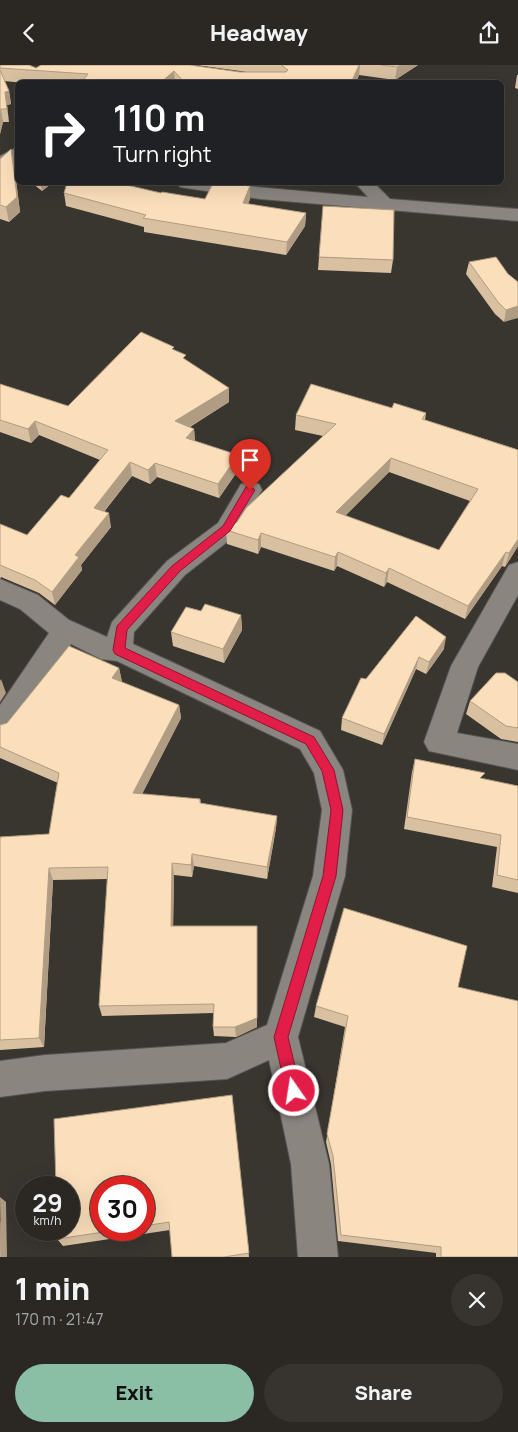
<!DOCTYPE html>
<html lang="en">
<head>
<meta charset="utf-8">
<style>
	:root { --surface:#2b2823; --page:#373430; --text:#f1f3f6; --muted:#a6a6a6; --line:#474441; --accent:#8abfa5 }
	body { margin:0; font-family:Manrope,sans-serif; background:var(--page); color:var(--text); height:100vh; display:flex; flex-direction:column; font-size:19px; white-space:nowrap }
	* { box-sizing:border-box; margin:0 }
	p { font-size:16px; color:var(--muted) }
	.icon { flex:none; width:28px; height:28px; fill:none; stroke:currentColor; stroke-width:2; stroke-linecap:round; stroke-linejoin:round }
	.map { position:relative; height:1192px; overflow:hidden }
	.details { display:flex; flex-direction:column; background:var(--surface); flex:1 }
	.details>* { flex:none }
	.top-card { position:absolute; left:15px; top:15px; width:489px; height:105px; border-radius:8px; box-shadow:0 5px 20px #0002,0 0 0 1px var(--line); background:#202124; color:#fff; overflow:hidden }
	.speed { position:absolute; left:15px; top:1111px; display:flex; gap:10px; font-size:25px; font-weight:700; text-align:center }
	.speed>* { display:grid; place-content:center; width:65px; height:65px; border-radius:50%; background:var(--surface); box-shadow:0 5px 20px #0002,0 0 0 1px var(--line); line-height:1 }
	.speed small { font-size:12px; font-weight:400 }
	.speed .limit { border:8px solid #d22; background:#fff; color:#111 }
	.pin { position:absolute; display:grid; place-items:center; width:42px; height:42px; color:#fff; margin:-51px -21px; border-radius:50% 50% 50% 0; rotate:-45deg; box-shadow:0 0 5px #0007 }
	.pin .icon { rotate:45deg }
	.me { position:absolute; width:55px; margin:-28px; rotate:347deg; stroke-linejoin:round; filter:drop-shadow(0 0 4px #0008) }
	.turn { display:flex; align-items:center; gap:18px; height:105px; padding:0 15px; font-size:22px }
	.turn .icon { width:65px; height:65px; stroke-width:2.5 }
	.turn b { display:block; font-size:35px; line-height:42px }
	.round { display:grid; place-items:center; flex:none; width:52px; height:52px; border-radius:26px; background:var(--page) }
	.overview { display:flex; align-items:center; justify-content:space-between; height:85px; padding:0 15px }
	h1 { font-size:30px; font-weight:800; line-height:38px }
	.primary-button { display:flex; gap:10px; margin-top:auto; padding:10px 15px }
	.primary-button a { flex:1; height:58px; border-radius:30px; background:var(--accent); color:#111; font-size:20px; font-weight:800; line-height:58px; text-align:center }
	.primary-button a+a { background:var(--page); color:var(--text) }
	header { display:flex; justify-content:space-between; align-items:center; height:65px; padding:0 15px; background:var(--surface); font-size:22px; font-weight:800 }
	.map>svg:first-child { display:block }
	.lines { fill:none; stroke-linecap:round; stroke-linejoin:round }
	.street-casing { stroke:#57534f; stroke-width:2 }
	.street { fill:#8a857f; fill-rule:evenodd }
	.wall { fill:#d8c0a1; fill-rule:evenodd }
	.shaded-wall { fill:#b09c83 }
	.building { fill:#fbdfbb; stroke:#b09c83; fill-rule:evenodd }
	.route { fill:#e11d48; stroke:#92132f }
</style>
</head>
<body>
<header><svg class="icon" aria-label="back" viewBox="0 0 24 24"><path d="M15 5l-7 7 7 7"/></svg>Headway<svg class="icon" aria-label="share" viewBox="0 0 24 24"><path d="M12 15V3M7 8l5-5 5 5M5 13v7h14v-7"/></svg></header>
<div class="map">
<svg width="518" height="1192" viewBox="0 0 518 1192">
	<rect width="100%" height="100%" fill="#39352f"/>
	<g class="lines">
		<!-- street casing -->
		<g class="street-casing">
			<g id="street">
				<path d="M18 82V95L0 104V91Z"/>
				<path d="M177 118H214L368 132 355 118H374L390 134 518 144V156L260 134 186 123 180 122Z"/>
				<path d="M250 417 259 419 262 425 236 470 185 510 134 567 133 579 320 666 343 705 352 745 345 811 298 972 329 1099 338 1192H298L291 1099 269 995 227 1014 45 1026 0 1032V996L45 990 226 978 267 960 313 811 322 745 314 708 300 684 117 596 101 594 71 579 30 644 10 670 0 673V640L49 568 20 544 0 535V514L38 530 69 555 107 572 112 557 167 496 218 458 241 419Z"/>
				<path d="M518 497V530L478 602 457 668 518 679V705L429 686 424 677 451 601 509 500Z"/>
			</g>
		</g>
		<!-- street -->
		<use href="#street" class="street"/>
	</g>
	<!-- wall -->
	<g class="wall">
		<path d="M0 0 36 3 240 7H247L196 0H418L395 15 359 10 356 18H25L4 16 9 26 11 39 7 40 9 57H3L0 69Z"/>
		<path d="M517 10H518V24L515 23Z"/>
		<path d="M0 94 14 99 20 147 9 157 0 154Z"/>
		<path d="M32 118H52L42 126Z"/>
		<path d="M229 118H257L256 120Z"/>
		<path d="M64 128H161L205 134H250L248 139 306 148 305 161 286 190 144 167V162L66 141Z"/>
		<path d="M319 192 393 195 391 208 318 205Z"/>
		<path d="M469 197 508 209 518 217 504 257 495 249 466 209Z"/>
		<path d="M175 285 229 337 190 362 194 364 195 376 239 404 219 433 157 412 150 419 132 411 104 447 111 462 81 500 82 505 55 540 39 528 1 512 0 514V459L27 470 69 433 100 395 39 370 31 378 0 367V319L68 341Z"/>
		<path d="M392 343 426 348 425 355 516 384 518 481 505 502 502 501 465 554 387 517 384 522 337 501 334 506 261 482 258 489 227 479 226 465 237 457 323 371 295 365 296 350ZM389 407 470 436 439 485 345 451Z"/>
		<path d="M201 546 241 550 242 565 224 598 173 581 171 567Z"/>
		<path d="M416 551 444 584 426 609 416 604 382 680 341 665 342 653 366 614Z"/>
		<path d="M119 603 122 617 179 640 181 653 142 729 200 734 201 739 277 751 276 763 267 814 194 801 192 812 174 810 173 861 257 962 236 972 214 971 213 962 214 948 102 951 99 941 108 814 53 815 44 982 0 985V772L49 769 58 718 0 693V660L7 658Z"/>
		<path d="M518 617V677L501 674 466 649 470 636Z"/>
		<path d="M415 694 483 714 518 721V828L492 822 497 782 404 764 412 707Z"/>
		<path d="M458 922 518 1192H436V1188L338 1176 331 1099 326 1077 345 962 314 952 316 941Z"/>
		<path d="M232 1030 249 1192H172L170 1165 63 1181 57 1174ZM144 1122V1165H101Z"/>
	</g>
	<!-- shaded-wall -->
	<g class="shaded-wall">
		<path d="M359 0H360L359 10 356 18H351Z"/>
		<path d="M400 0H418L395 15 397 2Z"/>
		<path d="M174 6 175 18H160Z"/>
		<path d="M9 26 11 39 7 40 9 57 5 27Z"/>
		<path d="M1 44 3 57 0 69V47Z"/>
		<path d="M11 84 14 99 20 147 9 157 6 142Z"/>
		<path d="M40 118H52L42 126Z"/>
		<path d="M250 121V134L243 151V138Z"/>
		<path d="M306 148 305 161 286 190 287 177Z"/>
		<path d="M518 241V253L504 257 506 245Z"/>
		<path d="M229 323V337L176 370 175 356Z"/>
		<path d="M35 356 39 370 31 378 28 364Z"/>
		<path d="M194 364 195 378 186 373Z"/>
		<path d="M238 390 239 404 219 433 218 419Z"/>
		<path d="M391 393 389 407 335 461 336 447Z"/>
		<path d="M130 397 132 411 96 456 94 443Z"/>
		<path d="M155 398 157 412 150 419 148 405Z"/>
		<path d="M109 448 111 462 81 500 82 505 55 540 52 527 75 490Z"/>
		<path d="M261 468V482L258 489V475Z"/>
		<path d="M518 474V481L505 502 509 488Z"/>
		<path d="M338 487 337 501 334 506 335 492Z"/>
		<path d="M506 487 502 501 465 554 468 541Z"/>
		<path d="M389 503 387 517 384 522 386 508Z"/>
		<path d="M241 550 242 565 224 598 223 584Z"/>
		<path d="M446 572 444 584 426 609 429 597Z"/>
		<path d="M419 592 416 604 382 680 384 669Z"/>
		<path d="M119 603 122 617 112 613Z"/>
		<path d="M1 614 6 628 0 637V616Z"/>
		<path d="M179 640 181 653 136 741 133 728Z"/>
		<path d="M277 751 276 763 267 814V802Z"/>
		<path d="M192 789 194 801 192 812 191 800Z"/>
		<path d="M172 798 174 810 173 872 171 861Z"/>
		<path d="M49 803 53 815 44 982 39 973Z"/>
		<path d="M257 953V962L236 972 235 962Z"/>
		<path d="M0 1132 6 1137 7 1192H1Z"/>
	</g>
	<!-- building -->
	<g class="building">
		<path d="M0 0H29L36 3 41 0H190L240 7H286L288 5 281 0H359L351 18H185L174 6 160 18H81L88 9 0 3Z"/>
		<path d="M381 0H400L397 2Z"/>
		<path d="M0 5 9 26 5 27 7 44H1L0 47Z"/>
		<path d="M11 84 17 132 6 142 0 140V94Z"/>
		<path d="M67 118H118L161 128 162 127 205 134 213 118H226L250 121 243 138 306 148 287 177 143 153 146 150 64 128Z"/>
		<path d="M323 141 394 145 393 195 319 192Z"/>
		<path d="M496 192 508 209 518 217V241L506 245 498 237 469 197Z"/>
		<path d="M141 267 174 282 172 284 186 290 183 293 229 323 175 356 194 364 186 373 238 390 218 419 155 398 148 405 130 397 94 443 109 448 75 490 79 492 52 527 35 515 0 500V459L27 470 61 430 69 433 108 385 35 356 28 364 0 355V319L68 341Z"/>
		<path d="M311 319 392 343 394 338 426 348 422 354 518 385V474L509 488 506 487 468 541 389 503 386 508 338 487 335 492 261 468 258 475 226 465 237 457 246 443 336 359 296 350ZM391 393 478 424 439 485 336 447Z"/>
		<path d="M205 539 241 550 223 584 171 567 186 542 201 546Z"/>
		<path d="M416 551 446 572 429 597 419 592 384 669 342 653 361 613 366 614Z"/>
		<path d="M69 581 119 603 112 613 179 640 133 728 200 734V738L277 751 267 802 192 789 191 800 172 798 171 861H257V953L235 962H213L214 939 99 941 108 802 49 803 39 973 0 975V772L49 769 59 708 0 682V660L7 658Z"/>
		<path d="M496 608H505L518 617V663L506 661 470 636Z"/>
		<path d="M415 694 485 708 480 713 518 721V815L497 810 501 770 407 752Z"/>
		<path d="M344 843 467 881 458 922 518 936V1192H441V1182L341 1170 333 1091 327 1069 348 951 316 941Z"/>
		<path d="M232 1030 249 1188 224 1192H172L169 1157 144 1161V1122H101V1165H117L57 1174 56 1165H69V1122H56L54 1054Z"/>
		<path d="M0 1157 1 1192H0Z"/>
	</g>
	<!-- route -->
	<path class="route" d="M250 421 255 425 230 466 180 506 127 565 125 583 314 672 334 705 343 745 336 811 288 972 301 1026 299 1032 294 1034 288 1032 286 1026 274 972 323 811 331 745 322 706 306 679 115 589 113 585 117 561 172 501 223 461 246 422Z"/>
</svg>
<div class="speed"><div>29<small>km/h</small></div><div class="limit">30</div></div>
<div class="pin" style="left:250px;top:425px;background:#d93025"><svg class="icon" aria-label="arrive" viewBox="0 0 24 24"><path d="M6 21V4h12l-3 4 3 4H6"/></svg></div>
<svg class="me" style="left:294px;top:1026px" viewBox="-20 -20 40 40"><circle r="17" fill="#e11d48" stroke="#fff" stroke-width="3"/><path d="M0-11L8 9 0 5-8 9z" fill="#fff"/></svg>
<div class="top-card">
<div class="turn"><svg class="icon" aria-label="right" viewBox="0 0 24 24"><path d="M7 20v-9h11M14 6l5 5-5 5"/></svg><div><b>110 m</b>Turn right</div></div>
</div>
</div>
<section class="details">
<div class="overview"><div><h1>1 min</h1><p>170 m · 21:47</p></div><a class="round"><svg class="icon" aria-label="close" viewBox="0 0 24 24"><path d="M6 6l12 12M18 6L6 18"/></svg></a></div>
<div class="primary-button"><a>Exit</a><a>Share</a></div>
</section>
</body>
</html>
